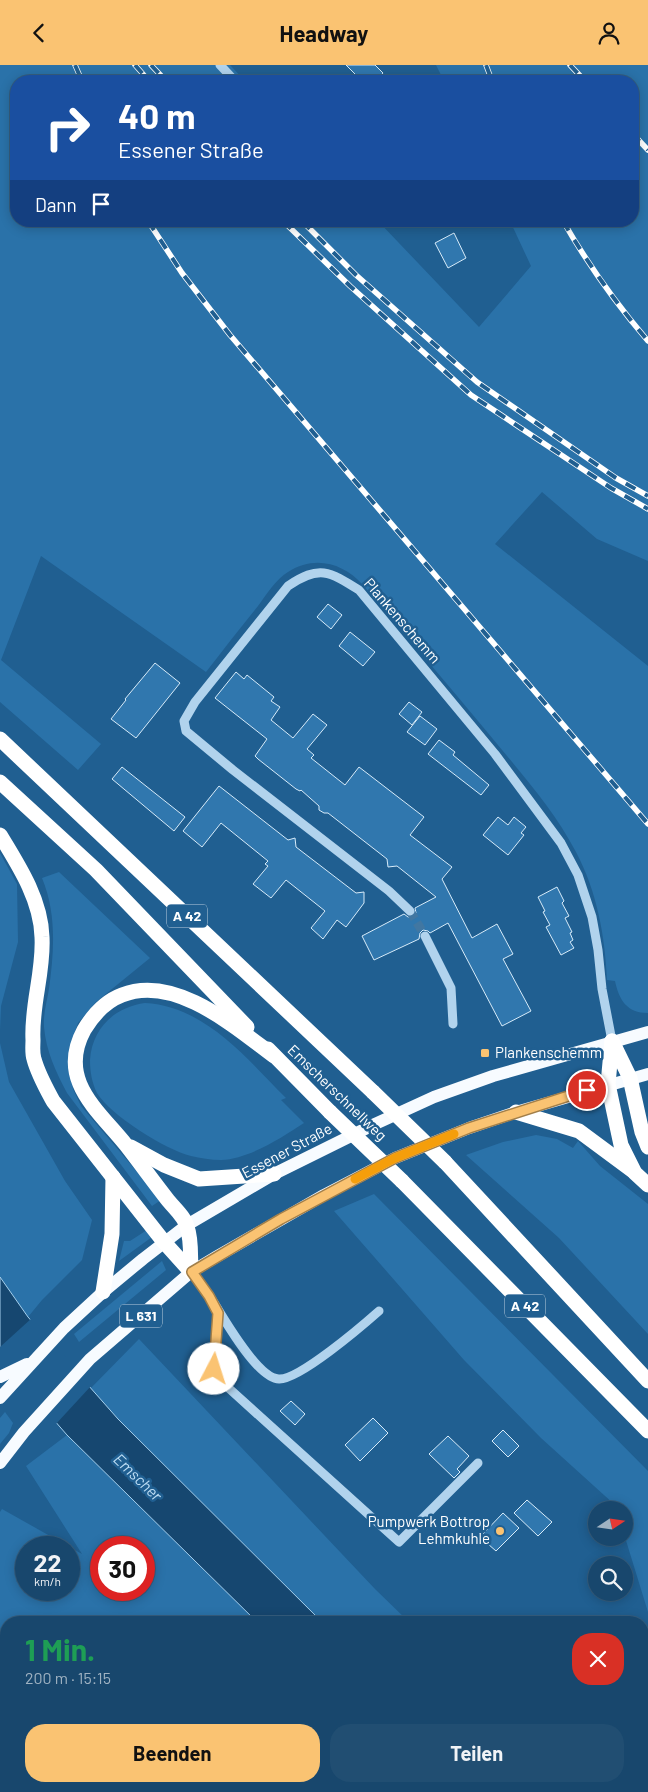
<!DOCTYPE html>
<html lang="de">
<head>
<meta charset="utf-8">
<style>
	:root { --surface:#18476d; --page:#214e72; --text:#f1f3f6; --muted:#9fb2c2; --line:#365f80; --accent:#fac372 }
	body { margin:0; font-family:Barlow,sans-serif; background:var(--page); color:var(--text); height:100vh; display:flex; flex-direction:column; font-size:19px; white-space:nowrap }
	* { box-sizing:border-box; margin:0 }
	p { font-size:16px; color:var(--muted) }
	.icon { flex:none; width:28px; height:28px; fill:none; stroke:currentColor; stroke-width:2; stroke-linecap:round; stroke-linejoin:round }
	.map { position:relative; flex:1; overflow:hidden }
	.side { position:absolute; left:0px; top:1551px; width:649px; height:176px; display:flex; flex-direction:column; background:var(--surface); border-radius:20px 20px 0 0; box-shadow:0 2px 12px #0003,0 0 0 1px var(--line) }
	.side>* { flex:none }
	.top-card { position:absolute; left:10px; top:10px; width:629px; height:152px; border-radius:20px; box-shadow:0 2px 12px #0003,0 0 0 1px var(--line); background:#1a4fa0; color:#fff; overflow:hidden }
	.needle { width:32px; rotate:77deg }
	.tools { position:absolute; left:588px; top:1436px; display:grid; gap:10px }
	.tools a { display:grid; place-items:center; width:45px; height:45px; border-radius:50%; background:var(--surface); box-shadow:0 2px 12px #0003,0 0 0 1px var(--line); font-size:25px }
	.speed { position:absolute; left:15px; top:1471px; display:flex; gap:10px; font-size:25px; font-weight:700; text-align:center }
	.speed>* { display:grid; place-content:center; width:65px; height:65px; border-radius:50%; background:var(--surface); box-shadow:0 2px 12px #0003,0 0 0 1px var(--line); line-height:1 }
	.speed small { font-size:12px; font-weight:400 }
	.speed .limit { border:8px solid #d22; background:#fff; color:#111 }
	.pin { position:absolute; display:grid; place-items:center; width:42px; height:42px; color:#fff; margin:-21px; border:2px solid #fff; border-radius:50%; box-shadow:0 1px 5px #0007 }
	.me { position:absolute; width:55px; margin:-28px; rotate:5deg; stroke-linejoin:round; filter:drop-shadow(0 0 4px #0008) }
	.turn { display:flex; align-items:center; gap:18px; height:105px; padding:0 25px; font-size:22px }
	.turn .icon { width:65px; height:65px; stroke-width:2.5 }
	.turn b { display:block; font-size:35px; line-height:42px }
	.then { display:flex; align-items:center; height:48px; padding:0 25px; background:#0003; gap:10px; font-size:19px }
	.round { display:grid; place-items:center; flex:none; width:52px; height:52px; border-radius:20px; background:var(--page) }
	.headline { display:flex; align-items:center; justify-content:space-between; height:85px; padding:0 25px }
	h1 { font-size:30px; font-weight:700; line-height:38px; color:#1e9e55 }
	.action { display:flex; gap:10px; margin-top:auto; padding:10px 25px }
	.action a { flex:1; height:58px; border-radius:20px; background:var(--accent); color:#111; font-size:20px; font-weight:700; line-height:58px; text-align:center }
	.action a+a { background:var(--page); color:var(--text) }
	header { display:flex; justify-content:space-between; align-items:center; height:65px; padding:0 25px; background:var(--accent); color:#111; font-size:22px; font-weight:700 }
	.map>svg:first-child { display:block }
	.green { fill:#2a72a9; fill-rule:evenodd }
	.water { fill:#164770; stroke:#a5d0ee }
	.pier { fill:#205f91 }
	.building { fill:#3077ae; stroke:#d7ebf9 }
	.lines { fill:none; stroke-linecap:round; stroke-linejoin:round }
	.minor-tunnel { stroke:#4177a2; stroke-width:9; stroke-dasharray:9 4.5; stroke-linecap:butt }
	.minor { stroke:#b1d3ed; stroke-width:9 }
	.major { stroke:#f7fbff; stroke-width:12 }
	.highway { stroke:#fff; stroke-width:15 }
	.rail-casing { stroke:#fff; stroke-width:5.5 }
	.rail { stroke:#205f91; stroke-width:4; stroke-dasharray:11; stroke-linecap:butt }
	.highway-bridge { stroke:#fff; stroke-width:15 }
	.route-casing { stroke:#a27f4a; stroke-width:12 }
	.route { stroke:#fac372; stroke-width:9 }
	.slow { stroke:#f59e0b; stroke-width:9 }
	.poi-dot { fill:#fac372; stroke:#205f91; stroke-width:2 }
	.labels { text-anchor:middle; stroke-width:5; stroke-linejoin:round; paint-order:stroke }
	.shield { fill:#205f91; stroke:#bccfde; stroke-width:1 }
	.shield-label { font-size:14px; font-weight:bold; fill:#fff }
	.street-label { font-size:15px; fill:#fff; stroke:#205f91 }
	.poi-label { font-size:15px; fill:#fff; stroke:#205f91; text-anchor:start }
	.water-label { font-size:16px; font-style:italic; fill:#bdddf4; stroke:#205f91 }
</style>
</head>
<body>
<header><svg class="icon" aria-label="back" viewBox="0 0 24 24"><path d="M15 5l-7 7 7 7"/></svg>Headway<svg class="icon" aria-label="person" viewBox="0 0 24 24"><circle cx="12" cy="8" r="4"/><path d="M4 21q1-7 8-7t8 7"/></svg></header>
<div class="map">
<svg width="648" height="1727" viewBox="0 0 648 1727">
	<rect width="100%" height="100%" fill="#205f91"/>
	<!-- green -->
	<g class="green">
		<path d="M0 0H230L245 16H16V156H378L479 262 531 201 510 156H632V16H444L436 0H648V496L597 474 542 427 495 479 648 601V948C627 948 619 935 615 916L607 915C605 870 597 827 576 787 553 743 519 706 488 668 447 619 405 569 363 520 343 498 315 490 288 507 276 514 266 530 258 541 240 563 223 585 206 607L41 491 1 595 101 679 78 705 0 637Z"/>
		<path d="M0 788 17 819 18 877 1 941 0 965Z"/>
		<path d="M59 807 150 893 96 937 78 958 73 972 69 1002 73 1024 81 1041 161 1135 152 1141 67 1028C56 1007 46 986 44 962 43 949 47 936 49 924 54 887 57 849 42 813Z"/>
		<path d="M145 938C205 941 247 994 286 1033L281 1035 304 1058C281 1073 249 1094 221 1095 211 1095 200 1093 191 1091 166 1085 110 1050 97 1028 92 1018 90 1007 90 995 92 963 115 942 145 938Z"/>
		<path d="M0 978 9 1017 65 1116 92 1155 82 1195 42 1235 28 1252 0 1212Z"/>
		<path d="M536 1070 557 1074 573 1083 578 1076 600 1101 648 1139V1269L559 1173 466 1090 503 1077Z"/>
		<path d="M374 1129 648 1406V1547L624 1469V1445H616L615 1440 541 1373 464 1295 334 1146Z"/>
		<path d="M147 1165 152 1172 119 1196 124 1176H130Z"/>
		<path d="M162 1196 166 1205 79 1277 74 1269Z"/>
		<path d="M139 1274 375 1524 409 1557H322L118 1354 90 1324Z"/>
		<path d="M5 1347 13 1358 9 1368 0 1379V1353Z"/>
		<path d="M67 1370 257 1557 6 1558V1721H423L428 1727H0V1447L2 1444 82 1489 26 1401ZM26 1482H69V1525H26ZM101 1482H144V1525H101Z"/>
		<path d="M643 1627H648V1727H634L628 1721H642Z"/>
		<path d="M489 1721H559L565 1727H495Z"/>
	</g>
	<!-- water -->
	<g class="water">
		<path d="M0 1212 28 1252 118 1354 322 1557H257L67 1370 0 1293Z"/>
		<path d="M423 1721H489L495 1727H428Z"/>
	</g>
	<!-- pier -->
	<path class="pier" d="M32 1253 91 1321 55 1360 0 1296V1282Z"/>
	<!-- building -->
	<g class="building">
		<path d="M346 0H375L383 8 376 16H362Z"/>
		<path d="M454 168 466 193 448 203 435 178Z"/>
		<path d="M328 539 342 550 331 564 317 552Z"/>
		<path d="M350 567 375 587 363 601 339 581Z"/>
		<path d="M155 598 180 618 136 673 111 654 126 635 125 634Z"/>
		<path d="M236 607 244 614 247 610 274 632 271 636 280 642 271 655 293 673 313 649 327 660 307 684 314 690 311 693 345 720 359 702 424 752 410 770 452 802 442 814 472 873 497 859 513 889 503 894 531 946 502 961 448 858 430 868 428 866 423 865 420 868 419 874 374 895 362 871 404 849 408 852H412L416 848 415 843 436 832 397 801 388 802 387 794 328 748H324L319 745V741L301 725 300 726 296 724 258 694 255 691 267 674 215 633Z"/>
		<path d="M409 637 422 647 412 660 399 649Z"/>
		<path d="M420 651 437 664 425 680 407 667Z"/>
		<path d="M439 675 455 687 453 690 489 720 481 730 428 689Z"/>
		<path d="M122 702 185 752 174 766 112 714Z"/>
		<path d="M219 721 288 775 295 773 296 782 356 828 364 827V838L346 862 337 855 323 874 311 863 325 846 315 838 286 815 271 833 253 819 268 801 265 799 268 796 221 758 202 782 183 766Z"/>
		<path d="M498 752 508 760 514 752 526 762 521 768 524 770 508 790 483 770Z"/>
		<path d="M557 822 564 836 562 838 569 851 565 853 572 867 570 868 573 875 570 877 574 883 561 890 546 862 550 860 543 847 545 846 538 832Z"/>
		<path d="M291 1336 305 1349 295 1360 280 1346Z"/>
		<path d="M373 1353 388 1368 360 1396 345 1380Z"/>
		<path d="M503 1365 519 1381 508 1392 492 1376Z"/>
		<path d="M448 1371 469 1391 457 1404 460 1407 454 1413 429 1389Z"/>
		<path d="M527 1435 552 1457 538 1471 514 1448Z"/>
		<path d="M503 1448 519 1463 496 1486 480 1472Z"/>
	</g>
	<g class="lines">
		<!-- minor-tunnel -->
		<path class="minor-tunnel" d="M410 846 425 871"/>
		<!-- minor -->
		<g class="minor">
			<path d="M220 0 235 16"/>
			<path d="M410 846 389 826 233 705 186 666 184 656 195 637 288 521C319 500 329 506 359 525L495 689 561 778 578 810 592 852 598 885 602 924 612 976"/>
			<path d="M425 871 451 923 453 959"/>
			<path d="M191 1207C197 1215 204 1223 210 1231 221 1249 257 1314 279 1314 299 1315 362 1261 379 1246"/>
			<path d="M219 1248 214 1304 223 1318 399 1477 478 1398"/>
		</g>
		<!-- major -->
		<g class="major">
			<path d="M0 1312 27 1299"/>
			<path d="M0 1333 64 1263 103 1227 143 1194 187 1160 274 1109 375 1059 434 1032 493 1011 648 967"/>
			<path d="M0 1398 24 1367 90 1294 191 1207 216 1192 324 1130 395 1093 469 1063 516 1047 648 1009"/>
		</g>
		<!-- highway -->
		<g class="highway">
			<path d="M0 674 373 1027"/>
			<path d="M0 717 96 805 247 962"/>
			<path d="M0 770C19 801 41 835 42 872 44 907 31 940 33 975 33 981 32 988 34 994 38 1009 46 1023 53 1036L164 1177 191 1207"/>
			<path d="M612 976 608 1019 621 1080 635 1108 648 1120"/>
			<path d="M612 976 630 1013 642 1067 648 1082"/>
			<path d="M268 984 330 1047"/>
			<path d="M516 1047 579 1066 633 1106"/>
			<path d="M131 1082 164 1100 199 1114 274 1109"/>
			<path d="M445 1097 648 1316"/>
			<path d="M402 1116 648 1366"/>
			<path d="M191 1207C190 1193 192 1175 187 1162 185 1152 173 1142 167 1134 153 1116 140 1098 126 1080 98 1045 57 1015 84 965 93 950 106 936 122 930 175 909 235 962 274 991"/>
			<path d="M103 1227 112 1169 113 1112"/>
		</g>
		<!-- rail casing -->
		<g class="rail-casing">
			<g id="rail">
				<path d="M75 0 82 16"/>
				<path d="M135 0 149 16"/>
				<path d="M151 0 166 16"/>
				<path d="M486 0 492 16"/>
				<path d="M570 0 585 16"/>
				<path d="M632 68 648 85"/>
				<path d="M148 156 182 208 230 270 648 759"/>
				<path d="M283 156 350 221 471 330 611 423 648 444"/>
				<path d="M302 156 356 210 477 317 616 413 648 431"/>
				<path d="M563 156C586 196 618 241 648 276"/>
			</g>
		</g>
		<!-- rail -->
		<use href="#rail" class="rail"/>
		<!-- highway-bridge -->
		<g class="highway-bridge">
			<path d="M373 1027 445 1097"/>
			<path d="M330 1047 402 1116"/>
		</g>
	</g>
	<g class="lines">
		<!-- route casing -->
		<g class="route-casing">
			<path id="route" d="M214 1304 218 1248 209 1231 192 1207 281 1154 395 1093 469 1063 587 1025"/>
		</g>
		<!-- route -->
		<use href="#route" class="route"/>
		<!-- slow -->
		<path class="slow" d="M355 1114 395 1093 454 1069"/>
	</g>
	<!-- markers -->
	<g class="poi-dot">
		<rect x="480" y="983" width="10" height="10" rx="2.5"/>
		<circle cx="500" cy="1466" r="5"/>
	</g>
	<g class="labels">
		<!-- shield labels -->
		<g class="shield">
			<rect x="167" y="839.5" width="40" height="23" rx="4"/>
			<rect x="505" y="1229.5" width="40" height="23" rx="4"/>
			<rect x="120" y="1239.5" width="42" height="23" rx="4"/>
		</g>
		<g class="shield-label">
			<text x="187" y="856">A 42</text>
			<text x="525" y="1246">A 42</text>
			<text x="141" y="1256">L 631</text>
		</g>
		<!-- street labels -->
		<g class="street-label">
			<text transform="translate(402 556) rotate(49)" y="5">Plankenschemm</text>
			<text transform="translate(337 1028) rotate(44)" y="5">Emscherschnellweg</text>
			<text transform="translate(287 1086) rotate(-28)" y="5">Essener Straße</text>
		</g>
		<!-- poi labels -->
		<g class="poi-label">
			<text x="495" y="993">Plankenschemm</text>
			<text x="490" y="1462" text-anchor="end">Pumpwerk Bottrop<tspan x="490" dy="17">Lehmkuhle</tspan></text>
		</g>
		<!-- water labels -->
		<g class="water-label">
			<text transform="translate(138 1412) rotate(44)" y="6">Emscher</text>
		</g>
	</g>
</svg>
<div class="tools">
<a><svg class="needle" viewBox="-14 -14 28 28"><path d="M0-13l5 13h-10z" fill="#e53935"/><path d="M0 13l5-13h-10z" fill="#9fb2c2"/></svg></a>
<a><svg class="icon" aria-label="search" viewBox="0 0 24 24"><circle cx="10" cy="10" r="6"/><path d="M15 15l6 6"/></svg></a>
</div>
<div class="speed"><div>22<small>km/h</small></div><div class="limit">30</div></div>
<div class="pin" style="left:587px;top:1025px;background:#d93025"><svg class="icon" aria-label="arrive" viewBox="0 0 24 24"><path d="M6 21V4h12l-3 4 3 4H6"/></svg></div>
<svg class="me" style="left:214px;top:1304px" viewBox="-20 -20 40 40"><circle r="19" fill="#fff"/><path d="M0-13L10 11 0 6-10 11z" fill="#fac372"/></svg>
<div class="top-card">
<div class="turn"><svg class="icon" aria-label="right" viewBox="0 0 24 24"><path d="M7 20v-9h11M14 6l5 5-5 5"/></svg><div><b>40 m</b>Essener Straße</div></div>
<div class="then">Dann<svg class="icon" aria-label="arrive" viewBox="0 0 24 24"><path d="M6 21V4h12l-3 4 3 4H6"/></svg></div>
</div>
<section class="side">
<div class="headline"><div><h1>1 Min.</h1><p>200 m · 15:15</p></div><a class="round" style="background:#d93025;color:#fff"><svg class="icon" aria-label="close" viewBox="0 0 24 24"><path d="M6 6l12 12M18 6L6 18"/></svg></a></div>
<div class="action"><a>Beenden</a><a>Teilen</a></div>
</section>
</div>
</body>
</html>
